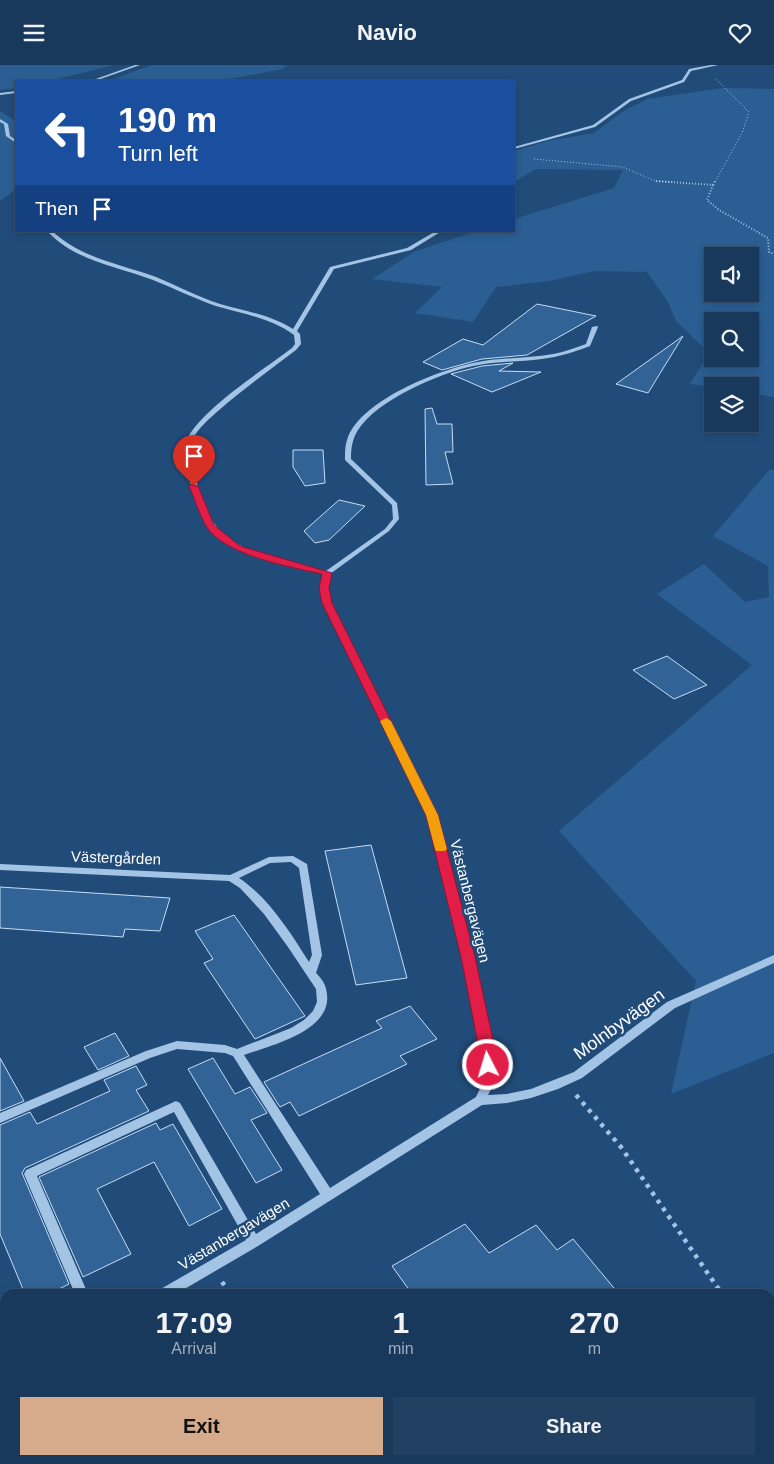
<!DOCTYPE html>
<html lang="en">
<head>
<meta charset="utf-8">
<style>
	:root { --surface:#19395c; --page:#224062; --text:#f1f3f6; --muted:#9facbb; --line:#375372; --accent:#d6ab8b }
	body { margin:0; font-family:Arial,sans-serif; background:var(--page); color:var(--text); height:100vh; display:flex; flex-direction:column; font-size:19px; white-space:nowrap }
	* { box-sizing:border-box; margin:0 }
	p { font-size:16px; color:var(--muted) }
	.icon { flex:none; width:28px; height:28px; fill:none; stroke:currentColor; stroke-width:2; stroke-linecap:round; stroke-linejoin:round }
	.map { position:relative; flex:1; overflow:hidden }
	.side { position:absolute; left:0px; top:1224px; width:775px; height:176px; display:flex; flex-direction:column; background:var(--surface); border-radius:15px 15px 0 0; box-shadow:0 2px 8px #0003,0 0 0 1px var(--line) }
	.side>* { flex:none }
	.guide { position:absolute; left:15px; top:15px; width:500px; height:152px; border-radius:0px; box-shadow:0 2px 8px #0003,0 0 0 1px var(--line); background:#1a4fa0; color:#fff; overflow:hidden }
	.fabs { position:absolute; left:704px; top:182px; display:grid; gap:10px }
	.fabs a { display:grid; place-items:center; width:55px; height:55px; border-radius:0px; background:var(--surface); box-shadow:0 2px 8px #0003,0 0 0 1px var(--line); font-size:25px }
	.pin { position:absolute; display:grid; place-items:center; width:42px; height:42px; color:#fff; margin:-51px -21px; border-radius:50% 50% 50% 0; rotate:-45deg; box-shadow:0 0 5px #0007 }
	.pin .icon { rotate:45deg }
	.me { position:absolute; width:55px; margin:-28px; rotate:355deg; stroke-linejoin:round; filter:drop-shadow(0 0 4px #0008) }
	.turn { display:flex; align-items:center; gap:18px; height:105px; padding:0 20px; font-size:22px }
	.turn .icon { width:65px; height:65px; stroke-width:2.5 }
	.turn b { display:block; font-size:35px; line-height:42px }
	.then { display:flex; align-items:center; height:48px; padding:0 20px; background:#0003; gap:10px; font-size:19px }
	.eta { display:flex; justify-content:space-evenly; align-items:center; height:85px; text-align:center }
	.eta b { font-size:30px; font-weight:600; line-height:35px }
	.primary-button { display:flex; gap:10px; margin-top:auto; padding:10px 20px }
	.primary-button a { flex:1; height:58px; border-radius:0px; background:var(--accent); color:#111; font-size:20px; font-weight:600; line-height:58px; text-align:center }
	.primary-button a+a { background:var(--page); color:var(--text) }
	header { display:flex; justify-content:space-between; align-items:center; height:65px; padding:0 20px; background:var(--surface); font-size:22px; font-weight:600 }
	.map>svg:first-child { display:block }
	.green { fill:#2b5e92; fill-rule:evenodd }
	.building { fill:#316397; stroke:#c6ddf4 }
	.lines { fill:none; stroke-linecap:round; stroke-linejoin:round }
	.path-far2 { stroke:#a3c4e5; stroke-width:1; stroke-dasharray:1 2; stroke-linecap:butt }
	.path-far1 { stroke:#a3c4e5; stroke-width:2; stroke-dasharray:1 2; stroke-linecap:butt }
	.path { stroke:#a3c4e5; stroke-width:4.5; stroke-dasharray:4 5.5; stroke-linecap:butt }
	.minor { fill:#a3c4e5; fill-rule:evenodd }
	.route { fill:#e11d48; stroke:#92132f }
	.slow { fill:#f59e0b }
	.labels { text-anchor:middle; stroke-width:5; stroke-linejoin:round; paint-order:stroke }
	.street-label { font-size:15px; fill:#fff; stroke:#214c7a }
	.near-street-label { font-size:18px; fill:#fff; stroke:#214c7a }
</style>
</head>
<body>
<header><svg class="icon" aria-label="menu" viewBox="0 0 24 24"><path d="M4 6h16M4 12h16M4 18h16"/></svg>Navio<svg class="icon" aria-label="heart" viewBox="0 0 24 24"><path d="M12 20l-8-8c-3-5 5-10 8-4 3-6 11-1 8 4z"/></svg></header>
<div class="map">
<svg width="774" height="1399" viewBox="0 0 774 1399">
	<rect width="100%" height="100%" fill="#214c7a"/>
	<!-- green -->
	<g class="green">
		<path d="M0 0H114L50 16H16V23L0 25Z"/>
		<path d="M152 0H288L282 4 230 14 108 16Z"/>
		<path d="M723 23 774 24V332L750 328V321L712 322 690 319 709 288 676 256 668 237 647 207 595 206 549 216 496 222 473 257 415 248 442 222 372 214 414 187 476 166H514V154L614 123 623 105 536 104 514 117V86L548 76 594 68 622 47 647 34ZM712 191H750V229H712ZM750 256V294H712V256Z"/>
		<path d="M0 46 16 56V124L0 136Z"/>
		<path d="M770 404 774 405V988L671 1029 696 916 559 766 752 600 657 529 704 499 745 537 769 532 768 501 713 471Z"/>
		<path d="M770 1351 774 1357V1399H472L480 1395H770Z"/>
	</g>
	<!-- building -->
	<g class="building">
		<path d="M537 239 596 251 527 290 482 294 442 305 423 297 463 274 483 280Z"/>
		<path d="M683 271 648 328 616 319Z"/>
		<path d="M513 298 499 306 541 307 492 327 451 309 482 301Z"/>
		<path d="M432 343 437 359H452L453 387H445L453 419 426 420 425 344Z"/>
		<path d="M293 385H323L325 418 305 421 293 402Z"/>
		<path d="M339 435 365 441 329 475 315 478 304 466Z"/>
		<path d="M667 591 707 620 674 634 633 605Z"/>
		<path d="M371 780 407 913 356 920 325 786Z"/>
		<path d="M0 822 170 833 160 866 125 864 123 872 0 863Z"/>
		<path d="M234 850 305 951 255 974 204 898 213 894 195 866Z"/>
		<path d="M410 941 437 974 400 991 407 999 299 1051 290 1037 280 1042 264 1017 382 963 376 956Z"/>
		<path d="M115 968 129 991 98 1005 84 982Z"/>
		<path d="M0 993 24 1036 0 1046Z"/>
		<path d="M213 993 235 1029 250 1022 267 1048 251 1055 282 1105 256 1118 188 1004Z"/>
		<path d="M136 1001 147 1020 136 1025 149 1046 25 1103 22 1108 69 1219 49 1229H25L0 1169V1060L30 1047 37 1059 110 1026 104 1015Z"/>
		<path d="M156 1058 160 1065 173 1059 222 1144 189 1161 154 1097 97 1124 131 1189 83 1212 39 1112Z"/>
		<path d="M465 1159 489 1188 536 1160 557 1185 573 1174 619 1229H412L392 1201Z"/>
	</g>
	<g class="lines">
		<!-- path-far2 -->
		<g class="path-far2">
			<path d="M534 94 623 102 655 116 674 117"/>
			<path d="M715 117 742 68 749 47 715 13"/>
		</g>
		<!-- path-far1 -->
		<g class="path-far1">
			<path d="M656 116 713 120 707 135 719 145 768 173 769 187 774 189"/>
			<path d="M713 120 715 116"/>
		</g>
		<!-- path -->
		<g class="path">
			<path d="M576 1030 621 1082 722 1229"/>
			<path d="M222 1217 231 1229"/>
			<path d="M0 1243 5 1257"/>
			<path d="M770 1298 774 1303"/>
			<path d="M349 1395 351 1399"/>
		</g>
		<!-- minor -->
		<g class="minor">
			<path d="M135 0H140L95 16H90Z"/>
			<path d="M711 0H718L691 6 684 17 631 36 595 62 514 84V82L593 60 629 34 682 15 689 4Z"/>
			<path d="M16 26V28L0 30V28Z"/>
			<path d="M0 54 8 59 10 71 16 75V78L6 71 4 59 0 57Z"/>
			<path d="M47 166H52C81 193 120 199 156 212 178 221 198 232 220 239 245 246 271 250 293 264L330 202 407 183 436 166H442L411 185 334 204 297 266 300 269 301 279 296 285C270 305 243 324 218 346 209 354 198 363 193 374 187 386 193 403 196 415 200 429 204 444 213 457 238 491 288 497 326 506L385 464 393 454 392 440 345 395C345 387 345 380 348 372 363 335 436 306 473 298 499 292 526 294 553 289 564 287 575 283 586 279L592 262 597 261 598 262 590 281C574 287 559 292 542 294 519 297 496 296 473 301 440 308 377 335 358 365 352 374 351 384 351 394L397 438 399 454 389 466 330 509 328 523 331 538 437 750 473 892 493 984 495 1017 488 1030 507 1029 531 1024 574 1007 667 937 774 890V898L675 943 582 1013 558 1024 531 1033 507 1038 482 1040 258 1181 176 1229H158L159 1225 246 1175 174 1047 37 1111 88 1229H75L24 1109 26 1105 176 1036 180 1038 256 1169 320 1129 233 991 225 988 177 984 150 993 0 1058V1048L146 986 177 976 225 980 237 984 291 963 304 955 313 946 317 937 316 924 288 882 264 849 240 823 229 816 0 805V799L230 810 269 792 293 791 307 799 322 890 316 908C320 912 325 918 326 924 337 965 272 980 244 990L330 1123 476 1032 483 1017V984L463 892 427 750 323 538 320 523 323 509C284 500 232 494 207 458 198 444 193 429 189 412 186 400 180 384 188 372 207 340 262 306 292 283L295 279 294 270C271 253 243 249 216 241 195 234 174 223 153 215 116 201 75 196 47 166ZM291 797 299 803 312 890 309 897C290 867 269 833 239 813L270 798Z"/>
			<path d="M5 1307V1322L0 1324V1309Z"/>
			<path d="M54 1395H68L70 1399H56Z"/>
			<path d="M153 1395H167L169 1399H155Z"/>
			<path d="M245 1395H263L261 1399H243Z"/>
		</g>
	</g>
	<!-- route -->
	<path class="route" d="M191 419 198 421 214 460 240 481 332 508 329 523 332 538 438 750 475 892 495 984V1000L493 1005H483L461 892 426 750 322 538 319 523 322 509C291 502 223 490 206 461 199 449 195 434 189 421Z"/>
	<!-- slow -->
	<path class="slow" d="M386 653 391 656 438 750 447 784 445 786H436L435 784 426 750 380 656Z"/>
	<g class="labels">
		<!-- street labels -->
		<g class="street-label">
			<text transform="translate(116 793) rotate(2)" y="5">Västergården</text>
			<text transform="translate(470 836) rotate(76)" y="5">Västanbergavägen</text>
			<text transform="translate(234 1169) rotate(-31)" y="5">Västanbergavägen</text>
		</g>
		<!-- near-street labels -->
		<g class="near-street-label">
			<text transform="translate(619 959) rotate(-36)" y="6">Molnbyvägen</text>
		</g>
	</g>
</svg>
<div class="fabs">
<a><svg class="icon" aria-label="sound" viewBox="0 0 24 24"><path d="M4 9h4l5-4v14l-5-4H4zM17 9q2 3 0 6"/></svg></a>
<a><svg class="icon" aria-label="search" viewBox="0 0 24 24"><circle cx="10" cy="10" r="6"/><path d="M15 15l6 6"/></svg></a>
<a><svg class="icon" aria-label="layers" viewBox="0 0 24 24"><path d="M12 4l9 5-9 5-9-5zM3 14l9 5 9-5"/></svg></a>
</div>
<div class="pin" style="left:194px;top:421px;background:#d93025"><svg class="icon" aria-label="arrive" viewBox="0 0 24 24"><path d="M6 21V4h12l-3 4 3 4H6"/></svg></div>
<svg class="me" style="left:488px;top:1000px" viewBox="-20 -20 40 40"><circle r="17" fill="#e11d48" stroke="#fff" stroke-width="3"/><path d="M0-11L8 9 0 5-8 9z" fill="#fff"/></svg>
<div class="guide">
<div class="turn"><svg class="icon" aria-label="left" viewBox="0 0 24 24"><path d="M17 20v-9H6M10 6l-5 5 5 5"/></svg><div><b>190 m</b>Turn left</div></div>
<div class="then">Then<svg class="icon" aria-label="arrive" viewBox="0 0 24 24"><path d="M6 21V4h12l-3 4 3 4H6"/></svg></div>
</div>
<section class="side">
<div class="eta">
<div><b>17:09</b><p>Arrival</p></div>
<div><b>1</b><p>min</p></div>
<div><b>270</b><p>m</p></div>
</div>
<div class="primary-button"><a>Exit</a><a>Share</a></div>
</section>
</div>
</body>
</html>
